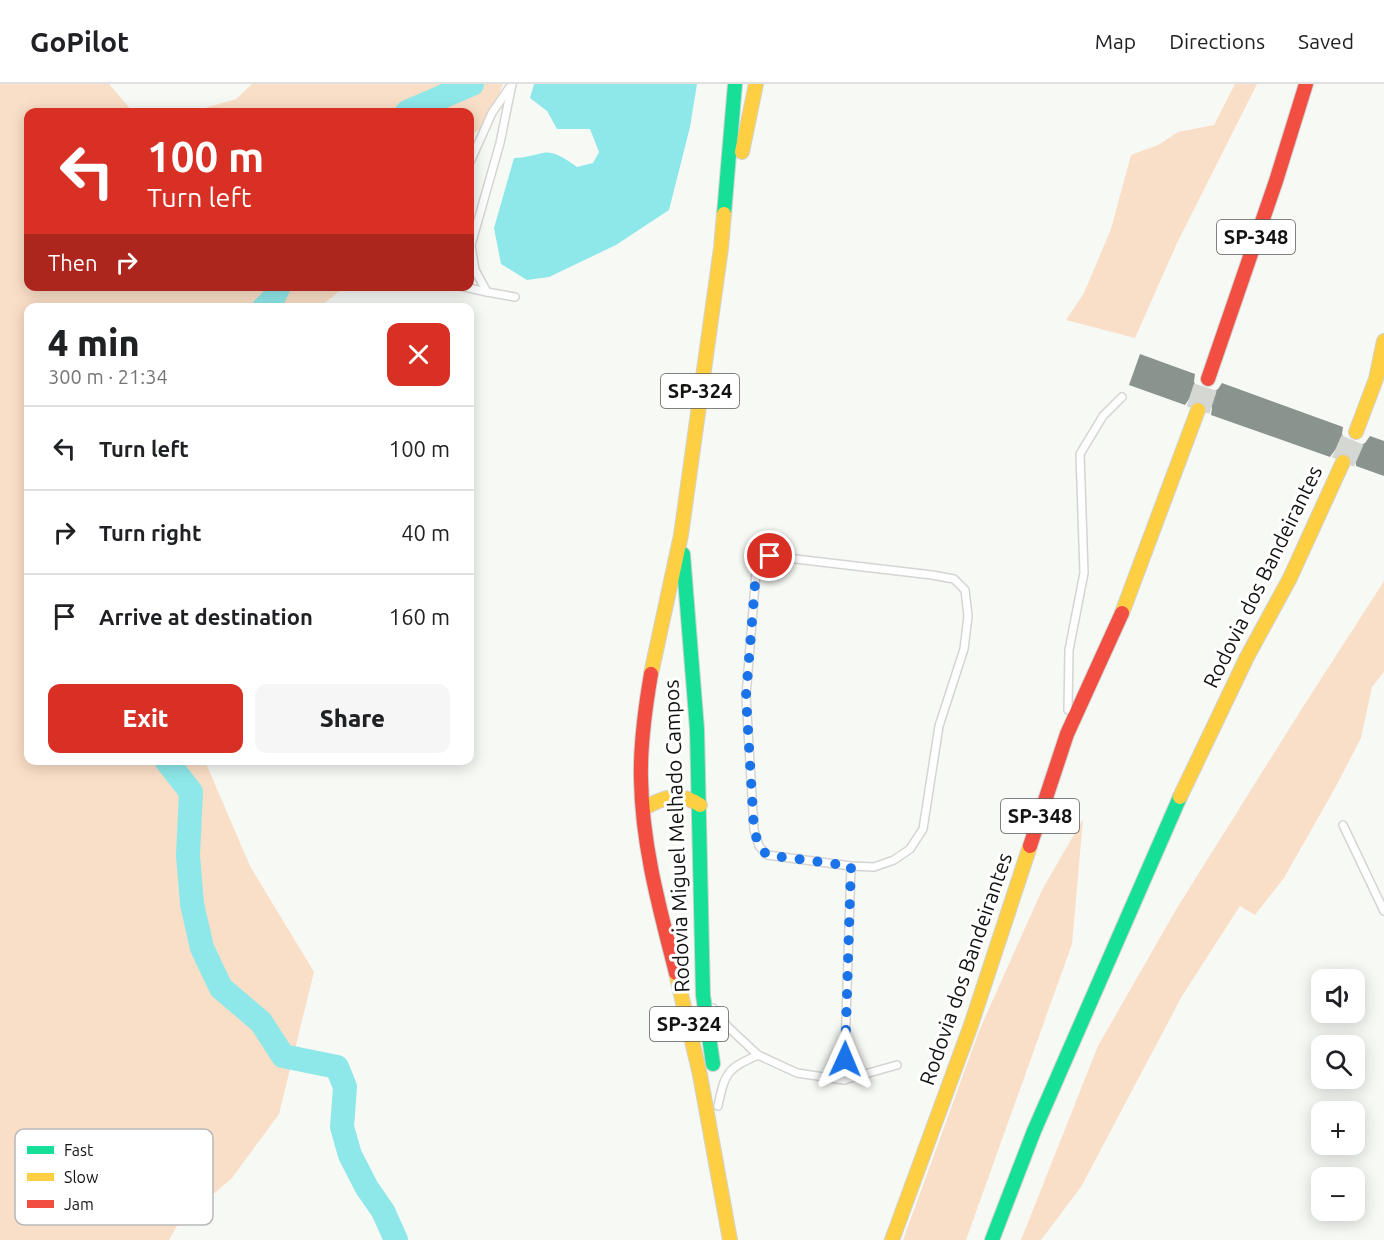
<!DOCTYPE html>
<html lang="en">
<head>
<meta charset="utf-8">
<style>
	:root { --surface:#fff; --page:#f6f6f6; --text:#202124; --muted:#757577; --line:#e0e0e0; --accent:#d93025 }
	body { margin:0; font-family:Ubuntu,sans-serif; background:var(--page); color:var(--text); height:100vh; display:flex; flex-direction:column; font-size:22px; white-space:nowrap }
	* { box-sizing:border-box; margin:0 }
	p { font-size:20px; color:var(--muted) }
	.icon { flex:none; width:33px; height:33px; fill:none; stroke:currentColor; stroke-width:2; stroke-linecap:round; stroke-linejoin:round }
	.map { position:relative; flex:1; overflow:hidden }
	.drawer { position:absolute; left:24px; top:219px; width:450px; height:462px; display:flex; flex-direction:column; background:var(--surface); border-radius:12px; box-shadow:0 3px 15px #0003 }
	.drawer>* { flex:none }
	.guide { position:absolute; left:24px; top:24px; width:450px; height:183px; border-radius:12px; box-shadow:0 3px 15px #0003; background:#d93025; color:#fff; overflow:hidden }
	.fabs { position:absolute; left:1311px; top:885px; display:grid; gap:12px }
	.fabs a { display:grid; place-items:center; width:54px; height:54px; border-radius:12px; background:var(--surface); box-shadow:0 3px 15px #0003; font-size:30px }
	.pin { position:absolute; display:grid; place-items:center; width:51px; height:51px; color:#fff; margin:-26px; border:3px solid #fff; border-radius:50%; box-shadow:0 2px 6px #0007 }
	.me { position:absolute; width:66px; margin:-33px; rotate:1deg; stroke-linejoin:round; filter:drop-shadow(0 0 4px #0008) }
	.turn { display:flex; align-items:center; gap:21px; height:126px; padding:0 24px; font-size:27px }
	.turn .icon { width:78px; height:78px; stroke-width:2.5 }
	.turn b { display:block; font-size:42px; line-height:51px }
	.then { display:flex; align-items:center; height:57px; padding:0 24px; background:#0003; gap:12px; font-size:22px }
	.round { display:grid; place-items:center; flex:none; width:63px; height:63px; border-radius:12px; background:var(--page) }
	.headline { display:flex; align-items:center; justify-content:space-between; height:102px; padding:0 24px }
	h1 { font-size:36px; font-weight:800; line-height:45px }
	.cta { display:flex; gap:12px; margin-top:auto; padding:12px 24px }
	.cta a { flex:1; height:69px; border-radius:12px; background:var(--accent); color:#fff; font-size:24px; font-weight:800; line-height:69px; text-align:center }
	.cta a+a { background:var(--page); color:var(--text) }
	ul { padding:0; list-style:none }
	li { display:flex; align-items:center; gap:18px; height:84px; padding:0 24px; border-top:2px solid var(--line) }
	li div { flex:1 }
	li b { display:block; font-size:22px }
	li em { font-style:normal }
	header { display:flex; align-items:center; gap:36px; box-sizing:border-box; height:84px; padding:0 30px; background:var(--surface); border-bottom:2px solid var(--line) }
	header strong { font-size:28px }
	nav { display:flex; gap:33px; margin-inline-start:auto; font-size:21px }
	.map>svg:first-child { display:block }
	.green { fill:#fadfc8 }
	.water { fill:#8ee8e9 }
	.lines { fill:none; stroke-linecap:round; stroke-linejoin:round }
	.river { stroke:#8ee8e9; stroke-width:24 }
	.building { fill:#89948e }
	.highway-tunnel { stroke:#d5d7d3; stroke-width:24; stroke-dasharray:24 12; stroke-linecap:butt }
	.lane-casing { stroke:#d4d5d3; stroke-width:10 }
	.fast-casing { stroke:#d1d2d0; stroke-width:16 }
	.slow-casing { stroke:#d1d2d0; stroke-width:16 }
	.jam-casing { stroke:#d1d2d0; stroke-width:16 }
	.lane { stroke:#fefefe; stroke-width:7 }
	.fast { stroke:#16e098; stroke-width:14 }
	.slow { stroke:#ffcf43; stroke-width:14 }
	.jam { stroke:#f24e42; stroke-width:14 }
	.route { stroke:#1a73e8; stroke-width:10; stroke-dasharray:0 18 }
	.labels { text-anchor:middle; stroke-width:6; stroke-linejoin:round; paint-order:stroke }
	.shield { fill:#fff; stroke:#5a5a59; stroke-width:1.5 }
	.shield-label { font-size:20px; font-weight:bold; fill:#131412 }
	.street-label { font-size:21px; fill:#131412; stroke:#fff }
	.key { fill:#fff; stroke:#b8b8b8; stroke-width:1.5 }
	.key-label { font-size:16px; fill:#131412 }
</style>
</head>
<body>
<header>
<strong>GoPilot</strong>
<nav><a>Map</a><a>Directions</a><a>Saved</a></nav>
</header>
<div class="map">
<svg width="1384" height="1156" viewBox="0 0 1384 1156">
	<rect width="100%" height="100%" fill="#f7f9f5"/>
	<!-- green -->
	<g class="green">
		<path d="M0 0H109L133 28H28V202L345 203 319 223 28 224V676L205 677 250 782 314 888 279 1030 232 1094 177 1142 169 1156H0Z"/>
		<path d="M252 0H503L486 41 470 52V28H191L236 15Z"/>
		<path d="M1235 0H1257L1177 159 1135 254 1066 236 1084 209 1111 145 1131 71 1158 61 1178 48 1214 41Z"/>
		<path d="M1384 497V588L1372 603 1361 654 1335 704 1284 794 1255 831 1240 822 1182 912 1081 1103 1041 1156H1021L1098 962 1177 824 1301 626Z"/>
		<path d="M1083 735 1072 860 966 1156H903L979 947 1042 806Z"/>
	</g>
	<!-- water -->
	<path class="water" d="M534 0H697L690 43 669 126 616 161 549 193 527 196 501 180 494 144 514 74C525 74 532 71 543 69 555 66 568 77 577 83L593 79 599 68 590 45H557L547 27 530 14Z"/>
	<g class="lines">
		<!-- river -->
		<g class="river">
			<path d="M407 28 472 0"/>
			<path d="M264 224 273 215 279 202"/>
			<path d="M166 676 191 708 188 771 192 820 202 864 221 904 261 938 283 972 337 983 345 1003 342 1043 350 1071 367 1104 383 1127 396 1156"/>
		</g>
	</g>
	<!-- building -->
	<path class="building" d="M1140 270 1195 290 1194 298 1197 304 1203 308 1211 309 1218 305 1222 299 1343 343 1342 350 1345 357 1352 361 1358 362 1365 359 1370 352 1384 357V392L1356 382 1355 370 1348 365 1341 364 1335 366 1330 373 1211 331 1212 324 1209 317 1202 313 1196 312 1189 315 1185 321 1129 301Z"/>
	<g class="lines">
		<!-- highway-tunnel -->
		<g class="highway-tunnel">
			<path d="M1198 326 1208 295"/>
			<path d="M1343 378 1356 348"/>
		</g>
		<!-- lane casing -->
		<g class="lane-casing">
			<g id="lane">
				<path d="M512 0 500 59 471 161 475 186 487 208 515 213"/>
				<path d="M470 78 492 29 509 4"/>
				<path d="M460 202 487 208"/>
				<path d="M1068 626 1069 566 1084 489 1080 370 1103 332 1122 313"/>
				<path d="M1343 741 1384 827"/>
				<path d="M713 924 728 943 758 971 797 989 844 996 897 981"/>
				<path d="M844 996 851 782 767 771 759 762 754 746 746 612 756 488 762 478 770 472 932 491 954 495 965 506 968 532 964 565 939 642 923 745 910 765 894 776 874 783 851 782"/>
				<path d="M718 1022C725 988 727 985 758 971"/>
			</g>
		</g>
		<!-- fast casing -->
		<g class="fast-casing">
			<g id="fast">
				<path d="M724 130 735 0"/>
				<path d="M683 470 697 645 703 911 713 980"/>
				<path d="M992 1156 1034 1047 1180 713"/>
			</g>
		</g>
		<!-- slow casing -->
		<g class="slow-casing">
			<g id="slow">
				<path d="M742 68 756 0"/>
				<path d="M1356 348 1376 295 1384 257"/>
				<path d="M1122 529 1198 326"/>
				<path d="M651 590 681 451 721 164 724 130"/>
				<path d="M1180 713 1247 573 1290 494 1343 378"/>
				<path d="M643 725C663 713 679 707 700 721"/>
				<path d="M676 889 700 991 730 1156"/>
				<path d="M892 1156 971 941 1030 762"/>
			</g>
		</g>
		<!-- jam casing -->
		<g class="jam-casing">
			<g id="jam">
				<path d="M1208 295 1276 97 1306 0"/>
				<path d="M651 590C645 625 640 660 641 695 642 762 660 826 676 889"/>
				<path d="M1030 762 1067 650 1122 529"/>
			</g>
		</g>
		<!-- lane -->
		<use href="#lane" class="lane"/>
		<!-- fast -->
		<use href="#fast" class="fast"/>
		<!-- slow -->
		<use href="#slow" class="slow"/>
		<!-- jam -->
		<use href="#jam" class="jam"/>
	</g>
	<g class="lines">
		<!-- route -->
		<path class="route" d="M770 472 762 478 756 488 746 612 754 746 759 762 767 771 851 782 845 975"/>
	</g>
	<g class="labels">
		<!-- shield labels -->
		<g class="shield">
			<rect x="1217" y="136" width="78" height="34" rx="4.5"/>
			<rect x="661" y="290" width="78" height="34" rx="4.5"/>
			<rect x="1001" y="715" width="78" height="34" rx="4.5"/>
			<rect x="650" y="923" width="78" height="34" rx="4.5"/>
		</g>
		<g class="shield-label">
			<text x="1256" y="160">SP-348</text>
			<text x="700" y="314">SP-324</text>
			<text x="1040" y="739">SP-348</text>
			<text x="689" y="947">SP-324</text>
		</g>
		<!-- street labels -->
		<g class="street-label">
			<text transform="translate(1263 493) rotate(-64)" y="7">Rodovia dos Bandeirantes</text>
			<text transform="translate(677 752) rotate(-92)" y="7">Rodovia Miguel Melhado Campos</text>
			<text transform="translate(966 885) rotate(-71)" y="7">Rodovia dos Bandeirantes</text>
		</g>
	</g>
	<!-- legend -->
	<rect x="15" y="1045" width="198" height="96" rx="9" class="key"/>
	<rect x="27" y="1062" width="27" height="8" fill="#16e098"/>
	<rect x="27" y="1089" width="27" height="8" fill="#ffcf43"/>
	<rect x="27" y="1116" width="27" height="8" fill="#f24e42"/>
	<g class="key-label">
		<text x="64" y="1072">Fast</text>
		<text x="64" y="1099">Slow</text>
		<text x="64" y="1126">Jam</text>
	</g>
</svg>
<div class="fabs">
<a><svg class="icon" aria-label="sound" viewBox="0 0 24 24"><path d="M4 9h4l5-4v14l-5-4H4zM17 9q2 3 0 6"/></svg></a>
<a><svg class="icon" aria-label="search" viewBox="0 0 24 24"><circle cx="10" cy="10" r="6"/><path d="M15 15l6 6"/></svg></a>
<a>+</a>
<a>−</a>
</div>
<div class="pin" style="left:770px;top:472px;background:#d93025"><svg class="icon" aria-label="arrive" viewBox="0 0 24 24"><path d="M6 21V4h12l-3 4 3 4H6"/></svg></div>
<svg class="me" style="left:845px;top:975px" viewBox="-20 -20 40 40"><path d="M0-17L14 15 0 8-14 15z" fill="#1a73e8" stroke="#fff" stroke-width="4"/></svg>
<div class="guide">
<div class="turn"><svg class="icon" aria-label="left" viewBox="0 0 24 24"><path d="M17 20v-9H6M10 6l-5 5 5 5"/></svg><div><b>100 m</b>Turn left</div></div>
<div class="then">Then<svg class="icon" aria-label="right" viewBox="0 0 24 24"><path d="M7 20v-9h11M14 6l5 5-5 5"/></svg></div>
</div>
<section class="drawer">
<div class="headline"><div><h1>4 min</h1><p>300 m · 21:34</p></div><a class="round" style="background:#d93025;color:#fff"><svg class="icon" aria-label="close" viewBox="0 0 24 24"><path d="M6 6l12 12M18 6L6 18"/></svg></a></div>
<ul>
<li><svg class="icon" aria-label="left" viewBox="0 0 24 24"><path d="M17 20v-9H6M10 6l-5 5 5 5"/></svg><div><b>Turn left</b></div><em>100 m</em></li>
<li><svg class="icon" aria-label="right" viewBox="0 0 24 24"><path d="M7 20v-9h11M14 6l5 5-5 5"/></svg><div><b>Turn right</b></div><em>40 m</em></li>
<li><svg class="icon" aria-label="arrive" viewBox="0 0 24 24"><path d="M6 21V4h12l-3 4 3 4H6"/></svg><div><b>Arrive at destination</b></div><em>160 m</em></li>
</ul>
<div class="cta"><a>Exit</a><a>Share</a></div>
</section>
</div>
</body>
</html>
